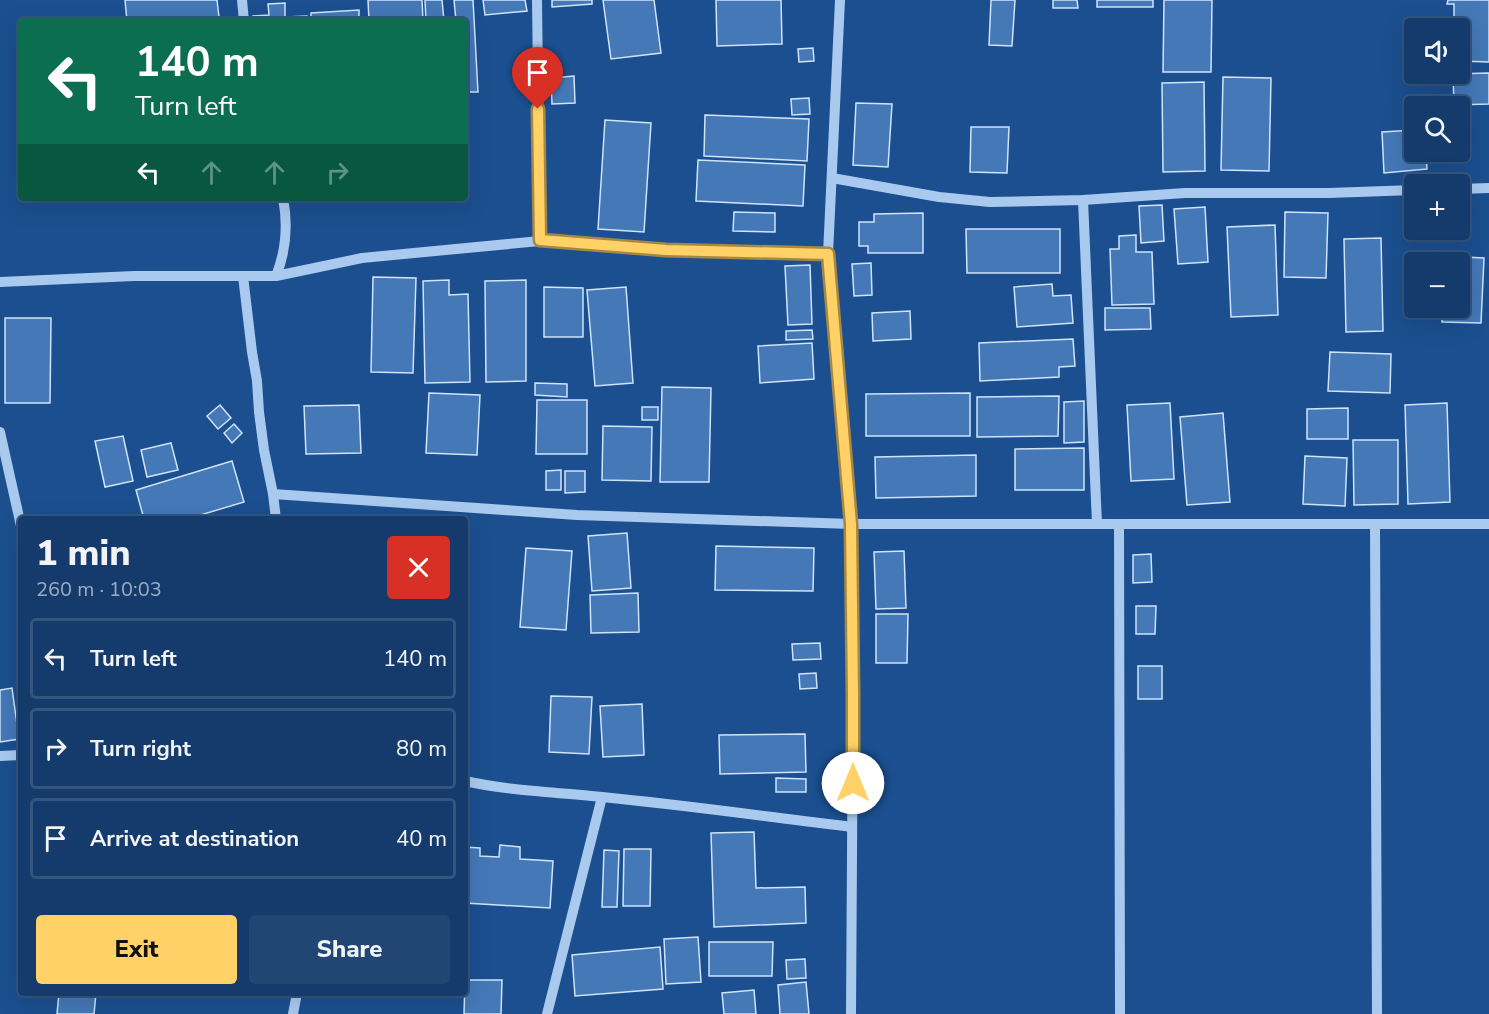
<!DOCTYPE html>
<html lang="en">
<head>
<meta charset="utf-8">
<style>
	:root { --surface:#143b6b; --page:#214673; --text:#f1f3f6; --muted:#9dadc1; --line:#33557e; --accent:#ffd166 }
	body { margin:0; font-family:"Nunito Sans",sans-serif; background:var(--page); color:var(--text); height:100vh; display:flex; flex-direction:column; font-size:22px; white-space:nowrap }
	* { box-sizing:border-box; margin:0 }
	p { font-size:20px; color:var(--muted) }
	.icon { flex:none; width:33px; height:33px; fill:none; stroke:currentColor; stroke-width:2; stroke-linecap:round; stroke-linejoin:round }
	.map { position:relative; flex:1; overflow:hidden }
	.sheet { position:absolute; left:18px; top:516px; width:450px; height:480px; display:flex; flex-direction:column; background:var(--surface); border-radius:6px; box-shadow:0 6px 24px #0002,0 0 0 2px var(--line) }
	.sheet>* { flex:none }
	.banner { position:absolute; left:18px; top:18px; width:450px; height:183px; border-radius:6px; box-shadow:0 6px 24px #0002,0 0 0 2px var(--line); background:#0b6e4f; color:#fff; overflow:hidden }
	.buttons { position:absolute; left:1404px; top:18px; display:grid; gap:12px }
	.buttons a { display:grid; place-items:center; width:66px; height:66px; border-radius:6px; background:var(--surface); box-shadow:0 6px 24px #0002,0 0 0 2px var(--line); font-size:30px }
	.pin { position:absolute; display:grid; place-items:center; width:51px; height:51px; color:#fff; margin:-62px -26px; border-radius:50% 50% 50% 0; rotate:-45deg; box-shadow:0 0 6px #0007 }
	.pin .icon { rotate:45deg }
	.me { position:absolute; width:66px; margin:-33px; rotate:0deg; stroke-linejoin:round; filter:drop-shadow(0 0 4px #0008) }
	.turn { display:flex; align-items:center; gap:21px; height:126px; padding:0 18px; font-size:27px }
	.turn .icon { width:78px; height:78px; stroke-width:2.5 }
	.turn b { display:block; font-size:42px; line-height:51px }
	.lanes { display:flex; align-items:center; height:57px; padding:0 18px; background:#0003; justify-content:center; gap:30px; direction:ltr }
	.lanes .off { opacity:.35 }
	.round { display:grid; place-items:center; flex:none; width:63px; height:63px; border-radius:6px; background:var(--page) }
	.headline { display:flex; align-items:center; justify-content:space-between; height:102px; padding:0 18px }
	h1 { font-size:36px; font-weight:800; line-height:45px }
	.action { display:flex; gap:12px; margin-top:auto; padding:12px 18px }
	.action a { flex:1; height:69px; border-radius:6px; background:var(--accent); color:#111; font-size:24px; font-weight:800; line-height:69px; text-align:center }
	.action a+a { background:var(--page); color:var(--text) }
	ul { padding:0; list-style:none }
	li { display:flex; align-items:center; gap:18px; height:81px; margin:0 12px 9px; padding:0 6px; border:3px solid var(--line); border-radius:6px }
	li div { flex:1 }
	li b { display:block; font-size:22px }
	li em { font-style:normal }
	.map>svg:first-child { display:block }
	.building { fill:#4478b7; stroke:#cfe3fa; stroke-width:1.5 }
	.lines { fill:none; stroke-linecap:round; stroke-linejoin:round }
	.minor { stroke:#a9c9ee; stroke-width:10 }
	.route-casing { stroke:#a68842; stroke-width:15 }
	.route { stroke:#ffd166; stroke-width:10 }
</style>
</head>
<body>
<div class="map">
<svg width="1489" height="1014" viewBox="0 0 1489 1014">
	<rect width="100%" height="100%" fill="#1b4f8f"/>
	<!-- building -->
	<g class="building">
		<path d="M125 0H217L219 17 178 21H127Z"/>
		<path d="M368 0H422L423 21H369Z"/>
		<path d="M425 0H442L444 21H426Z"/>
		<path d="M454 0H473L478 92H465V21H456Z"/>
		<path d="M483 0H525L527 11 485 15Z"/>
		<path d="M552 0H592V4L552 7Z"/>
		<path d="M603 0H654L661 53 611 59Z"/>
		<path d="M716 0H781L782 44 717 46Z"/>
		<path d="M991 0H1015L1012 46 989 45Z"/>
		<path d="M1053 0H1077L1078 8H1053Z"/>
		<rect x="1097" y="0" width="56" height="7"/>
		<path d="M1164 0H1212L1211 72H1163Z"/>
		<path d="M1448 0H1489V62L1460 61V28H1446V24L1454 25V4H1447Z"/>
		<path d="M285 3V17L307 16V21H253V16L269 15 268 4Z"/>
		<path d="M359 10V21H311V13Z"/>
		<path d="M813 48 814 61 799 62 798 49Z"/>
		<path d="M1489 73V104L1454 105 1453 74Z"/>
		<path d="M574 76 575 103 552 104 551 78Z"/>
		<path d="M1223 77 1271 78 1269 171 1221 170Z"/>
		<path d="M1204 82 1205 171 1163 172 1162 83Z"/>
		<path d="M809 98 810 114 792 115 791 99Z"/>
		<path d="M856 103 892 104 888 167 853 165Z"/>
		<path d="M705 115 809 119 807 161 704 156Z"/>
		<path d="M605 120 651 123 644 232 598 229Z"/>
		<path d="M971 127H1009L1007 173 970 172Z"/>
		<path d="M1414 130V152H1426L1427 169 1384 173 1382 132Z"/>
		<path d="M698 160 805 165 803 206 696 201Z"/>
		<path d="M1162 205 1164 241 1141 243 1139 206Z"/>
		<path d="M1205 207 1208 262 1178 264 1174 209Z"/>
		<path d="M734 212 775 213V232L733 231Z"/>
		<path d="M1285 212 1328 213 1326 278 1284 277Z"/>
		<path d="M923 213V253H868V246H859V222H874V214Z"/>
		<path d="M1275 225 1278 315 1231 317 1227 227Z"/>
		<path d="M966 229H1060V273H967Z"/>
		<path d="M1136 235V252H1152L1154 304 1112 305 1110 249H1119V236Z"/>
		<path d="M1381 238 1383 331 1346 332 1344 239Z"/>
		<path d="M1445 256 1484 258 1481 323 1442 322V308H1460V262H1445Z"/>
		<path d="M871 263 872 295 854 296 852 264Z"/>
		<path d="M810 265 812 324 788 325 785 266Z"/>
		<path d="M373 277 416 278 413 373 371 372Z"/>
		<path d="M449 280V295L468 294 470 382 425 383 423 281Z"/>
		<path d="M526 280V381L486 382 485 281Z"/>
		<path d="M1052 284 1053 296 1071 295 1073 323 1017 327 1014 287Z"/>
		<path d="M544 287 583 288V337H544Z"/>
		<path d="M626 287 633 383 595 386 587 290Z"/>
		<path d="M1105 308H1150L1151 329 1105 330Z"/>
		<path d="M910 311 911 339 873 341 872 313Z"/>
		<path d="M5 318H51L50 403H5Z"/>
		<path d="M812 330 813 339 786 340V331Z"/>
		<path d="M1073 339 1075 366 1059 367V377L980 381 979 343Z"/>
		<path d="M812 343 814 379 760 383 758 346Z"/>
		<path d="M1330 352 1391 354 1390 393 1328 391Z"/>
		<path d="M535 383 567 384V397L535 395Z"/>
		<path d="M662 387 711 388 709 482H660Z"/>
		<path d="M429 393 480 395 477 455 426 453Z"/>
		<path d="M970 393V436H866V394Z"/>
		<path d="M1059 396 1058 436 977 437V397Z"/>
		<path d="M537 400H587V454H536Z"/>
		<path d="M1084 401V442L1064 443V402Z"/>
		<path d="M1170 403 1174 479 1131 481 1127 405Z"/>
		<path d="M1447 403 1450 502 1408 504 1405 405Z"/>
		<path d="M220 405 231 418 218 429 207 416Z"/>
		<path d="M359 405 361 453 306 454 304 406Z"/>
		<rect x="642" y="407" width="16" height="13"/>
		<path d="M1348 408V439H1307V409Z"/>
		<path d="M1223 413 1230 502 1187 505 1180 417Z"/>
		<path d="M234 424 242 433 232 443 224 433Z"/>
		<path d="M603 426 652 427 651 481 602 480Z"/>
		<path d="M123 436 133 481 105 487 95 441Z"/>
		<path d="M1353 440H1398V504L1354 505Z"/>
		<path d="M171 443 178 470 147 477 141 450Z"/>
		<path d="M1084 448V490H1015V449Z"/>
		<path d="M976 455V496L876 498 875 457Z"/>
		<path d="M1305 456 1347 458 1345 506 1303 504Z"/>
		<path d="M232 461 244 502 187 519H144L136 490Z"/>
		<path d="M561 470V490H546V471Z"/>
		<path d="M565 471H585V492L565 493Z"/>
		<path d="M627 533 631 588 592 591 588 536Z"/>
		<path d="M716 546 814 548 813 591 715 590Z"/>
		<path d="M526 548 572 551 566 630 520 627Z"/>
		<path d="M904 551 906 608 876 609 874 552Z"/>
		<path d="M1151 554 1152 582 1133 583V555Z"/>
		<path d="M638 593 639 632 591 633 590 595Z"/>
		<path d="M1136 606H1156L1155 634H1136Z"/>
		<path d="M876 614H908L907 663H876Z"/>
		<path d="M820 643 821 659 793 660 792 644Z"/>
		<rect x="1138" y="666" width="24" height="33"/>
		<path d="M816 673 817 688 800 689 799 674Z"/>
		<path d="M12 688 19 739 0 742V690Z"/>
		<path d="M551 696 592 697 589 754 549 752Z"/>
		<path d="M642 704 644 755 603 757 600 706Z"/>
		<path d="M805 734 806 772 720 774 719 735Z"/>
		<path d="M776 778 806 779V792H776Z"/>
		<path d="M754 832 756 888 805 887 806 923 714 927 711 833Z"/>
		<path d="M500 845 520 847V859L553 861 550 908 465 903V847L480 848V856L499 857Z"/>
		<path d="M624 849H651L650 906H623Z"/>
		<path d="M604 850 619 851 617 907H602Z"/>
		<path d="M698 937 701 982 666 984 664 939Z"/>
		<path d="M709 942H773L772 976H709Z"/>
		<path d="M660 947 663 989 575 996 572 955Z"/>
		<path d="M805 959 806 978 787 979 786 960Z"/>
		<path d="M465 980H502L501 1014H464Z"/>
		<path d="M806 982 809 1014H780L778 985Z"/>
		<path d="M754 990 756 1014H724L722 993Z"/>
		<path d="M59 993H96L94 1014H57Z"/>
	</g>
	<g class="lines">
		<!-- minor -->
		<g class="minor">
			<path d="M242 0 244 21"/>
			<path d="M537 0 540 241"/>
			<path d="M840 0 828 254 851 524 853 694 851 1014"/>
			<path d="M832 178 939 197 990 202 1083 200 1185 193H1329L1414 190"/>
			<path d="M1460 189 1489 188"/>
			<path d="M1083 200 1097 524"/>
			<path d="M243 276 252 352 257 381 259 412 264 450 273 494 276 519"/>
			<path d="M276 276C286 251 288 224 283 198"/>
			<path d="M0 282 134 276H276L362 258 540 241 666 250 828 254"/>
			<path d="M0 432 21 526"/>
			<path d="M273 494 577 515 851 524H1489"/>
			<path d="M1119 524 1120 1014"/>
			<path d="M1375 524 1377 1014"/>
			<path d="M0 756 21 755"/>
			<path d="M465 781C510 791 556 792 602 797 685 805 769 817 852 827"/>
			<path d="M293 1014 297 993"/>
			<path d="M547 1014 602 797"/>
		</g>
	</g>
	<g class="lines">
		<!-- route casing -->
		<g class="route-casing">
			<path id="route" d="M538 109 540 240 666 250 828 254 851 524 853 694V783"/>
		</g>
		<!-- route -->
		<use href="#route" class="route"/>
	</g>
</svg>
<div class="buttons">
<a><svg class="icon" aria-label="sound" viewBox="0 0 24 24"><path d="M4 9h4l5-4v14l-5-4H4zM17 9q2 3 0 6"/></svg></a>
<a><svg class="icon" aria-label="search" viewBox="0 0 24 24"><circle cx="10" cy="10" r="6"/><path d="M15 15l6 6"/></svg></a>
<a>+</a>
<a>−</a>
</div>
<div class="pin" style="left:538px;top:109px;background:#d93025"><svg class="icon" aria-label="arrive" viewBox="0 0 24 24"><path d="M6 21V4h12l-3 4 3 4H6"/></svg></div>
<svg class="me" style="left:853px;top:783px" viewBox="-20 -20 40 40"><circle r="19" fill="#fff"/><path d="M0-13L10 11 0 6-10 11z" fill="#ffd166"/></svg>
<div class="banner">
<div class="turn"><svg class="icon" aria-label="left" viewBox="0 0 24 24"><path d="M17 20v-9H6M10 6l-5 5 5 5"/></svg><div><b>140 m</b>Turn left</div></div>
<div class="lanes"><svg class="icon" aria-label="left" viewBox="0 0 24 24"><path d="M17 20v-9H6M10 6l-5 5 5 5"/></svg><svg class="icon off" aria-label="ahead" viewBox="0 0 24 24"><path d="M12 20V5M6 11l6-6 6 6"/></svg><svg class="icon off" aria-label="ahead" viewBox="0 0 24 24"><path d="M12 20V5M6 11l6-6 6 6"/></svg><svg class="icon off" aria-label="right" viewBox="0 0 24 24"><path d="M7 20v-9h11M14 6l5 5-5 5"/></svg></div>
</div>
<section class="sheet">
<div class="headline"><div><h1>1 min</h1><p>260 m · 10:03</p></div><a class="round" style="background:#d93025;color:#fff"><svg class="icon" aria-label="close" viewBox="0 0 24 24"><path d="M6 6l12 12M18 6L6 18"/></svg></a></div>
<ul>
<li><svg class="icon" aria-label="left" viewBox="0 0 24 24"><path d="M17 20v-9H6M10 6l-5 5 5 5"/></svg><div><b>Turn left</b></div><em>140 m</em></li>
<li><svg class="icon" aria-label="right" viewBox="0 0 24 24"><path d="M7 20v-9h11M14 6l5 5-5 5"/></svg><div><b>Turn right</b></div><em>80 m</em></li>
<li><svg class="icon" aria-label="arrive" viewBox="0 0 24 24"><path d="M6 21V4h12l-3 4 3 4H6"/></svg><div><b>Arrive at destination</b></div><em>40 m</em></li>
</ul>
<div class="action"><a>Exit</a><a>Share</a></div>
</section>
</div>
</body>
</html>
